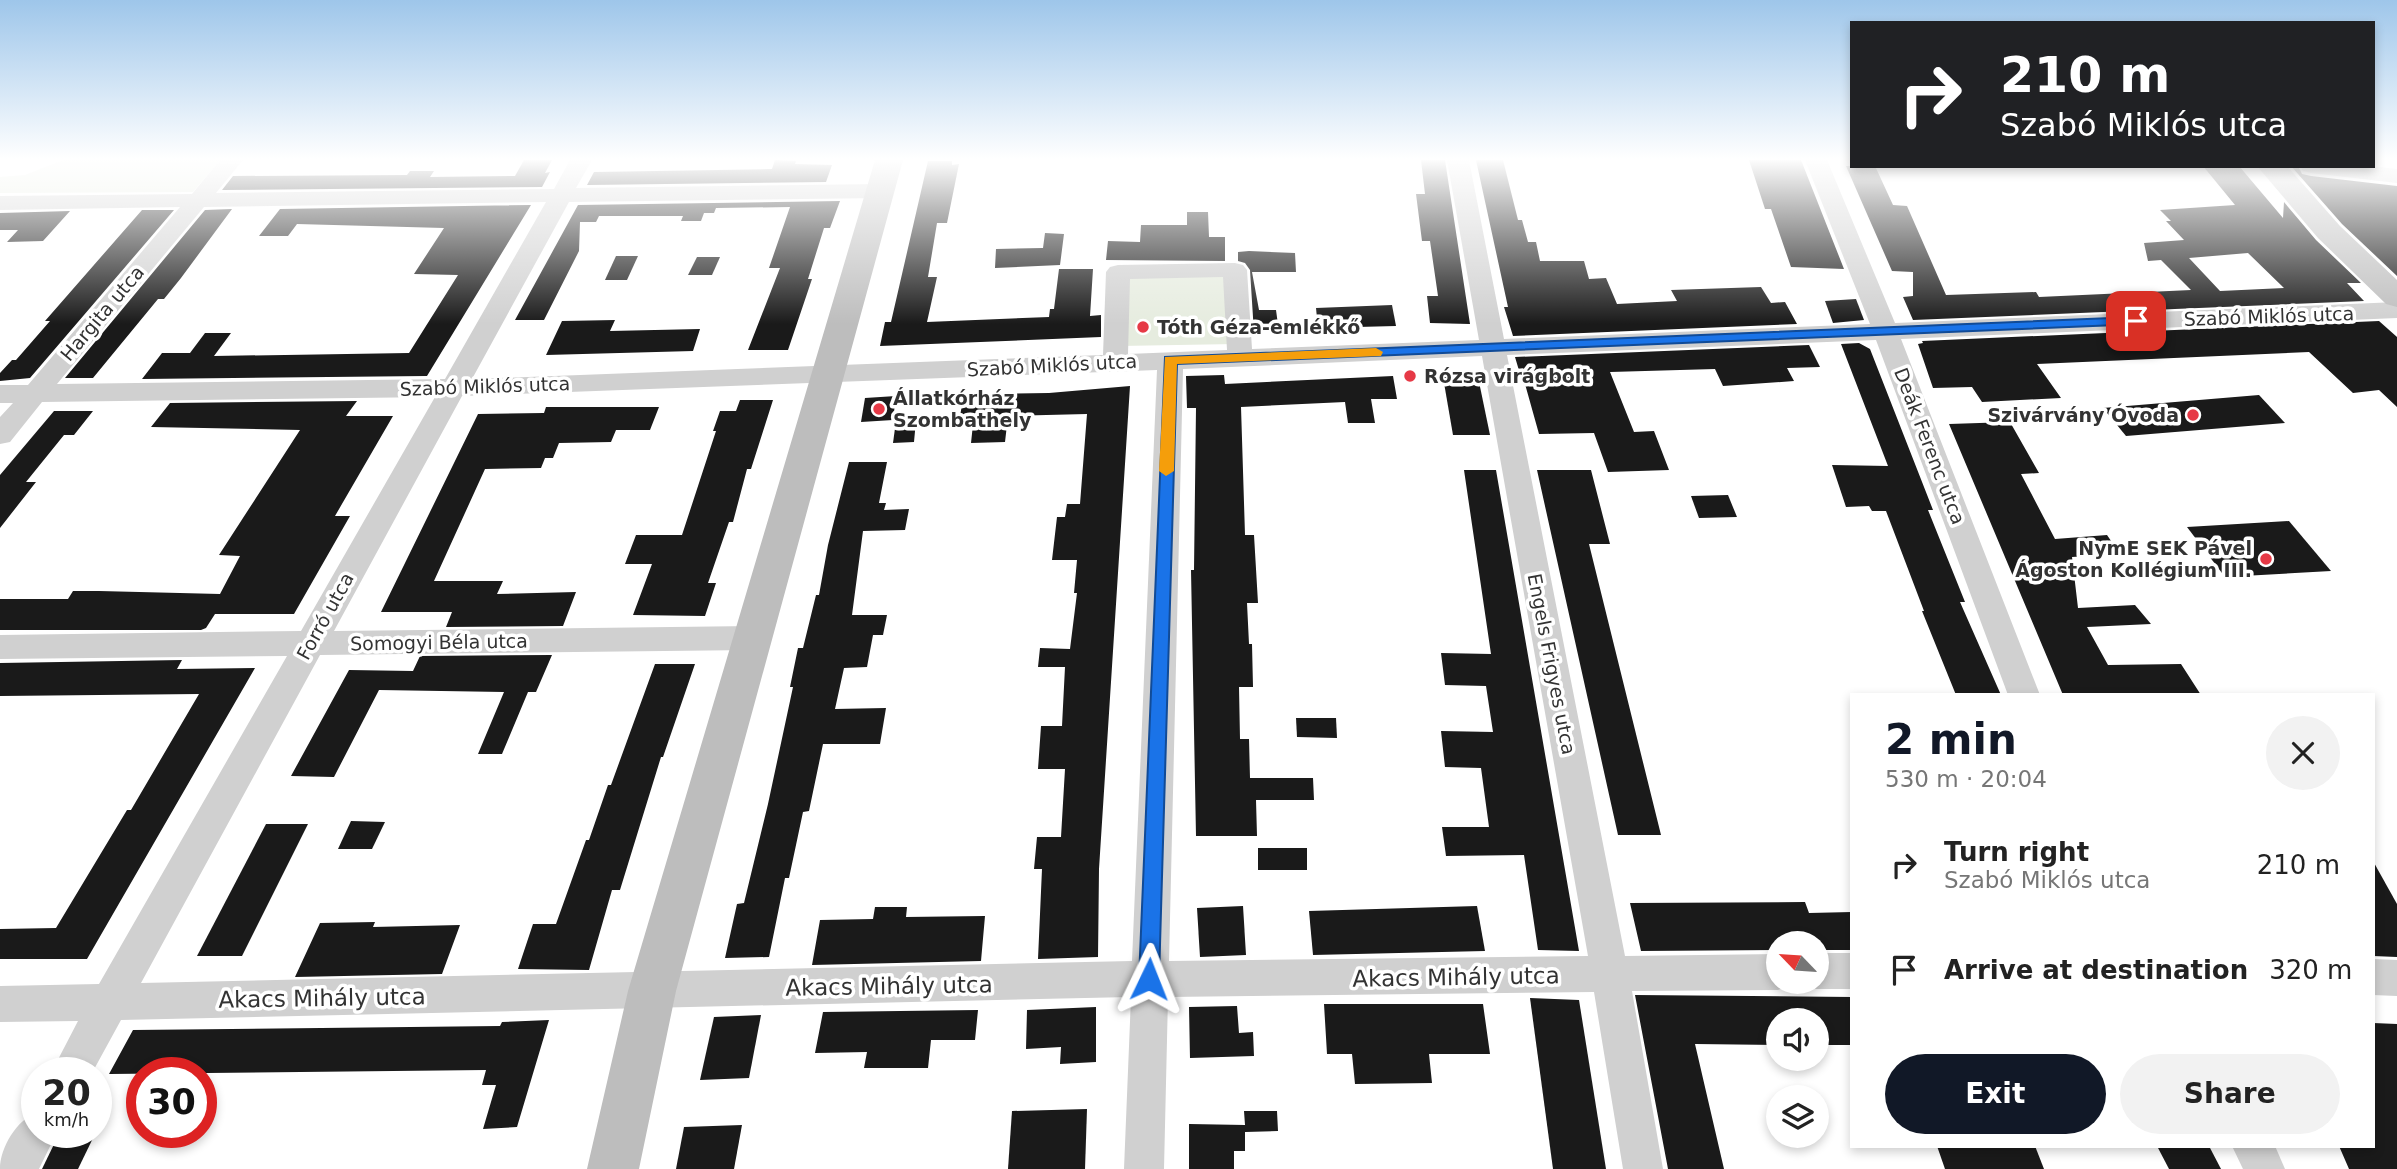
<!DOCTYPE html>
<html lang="en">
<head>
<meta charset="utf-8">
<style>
	:root { --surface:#fff; --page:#f2f2f2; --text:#222; --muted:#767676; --accent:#111827 }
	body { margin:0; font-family:"DejaVu Sans",sans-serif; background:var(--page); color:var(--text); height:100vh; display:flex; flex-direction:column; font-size:26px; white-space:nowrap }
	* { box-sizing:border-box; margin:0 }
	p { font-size:23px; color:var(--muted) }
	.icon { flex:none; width:38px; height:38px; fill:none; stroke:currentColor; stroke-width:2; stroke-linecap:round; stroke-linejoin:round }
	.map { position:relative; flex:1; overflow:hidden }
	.panel { position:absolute; left:1850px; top:693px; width:525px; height:455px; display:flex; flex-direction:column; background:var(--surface); border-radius:0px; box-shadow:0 4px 10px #0003 }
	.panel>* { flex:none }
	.top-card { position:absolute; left:1850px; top:21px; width:525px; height:147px; border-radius:0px; box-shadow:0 4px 10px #0003; background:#202124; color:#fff; overflow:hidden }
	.needle { width:46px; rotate:295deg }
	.buttons { position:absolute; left:1766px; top:931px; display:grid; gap:14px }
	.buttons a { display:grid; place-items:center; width:63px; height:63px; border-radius:50%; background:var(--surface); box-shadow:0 4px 10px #0003; font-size:35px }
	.speed { position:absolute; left:21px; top:1057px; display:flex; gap:14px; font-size:35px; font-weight:700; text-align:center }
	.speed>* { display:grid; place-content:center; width:91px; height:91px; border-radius:50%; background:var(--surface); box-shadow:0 4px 10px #0003; line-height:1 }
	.speed small { font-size:18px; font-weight:400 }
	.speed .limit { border:10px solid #d22; background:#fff; color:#111 }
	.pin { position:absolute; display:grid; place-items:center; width:60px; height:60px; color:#fff; margin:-30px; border-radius:14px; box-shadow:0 4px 10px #0006 }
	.me { position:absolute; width:77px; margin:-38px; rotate:2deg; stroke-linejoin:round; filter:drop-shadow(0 0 5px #0008) }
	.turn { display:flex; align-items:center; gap:24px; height:147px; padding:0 35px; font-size:32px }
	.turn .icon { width:91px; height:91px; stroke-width:2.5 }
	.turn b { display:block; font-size:49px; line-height:60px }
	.round { display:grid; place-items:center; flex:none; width:74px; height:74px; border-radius:37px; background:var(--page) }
	.overview { display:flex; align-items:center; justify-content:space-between; height:119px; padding:0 35px }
	h1 { font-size:42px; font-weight:700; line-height:52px; color:var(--accent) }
	.cta { display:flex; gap:14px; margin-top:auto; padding:14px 35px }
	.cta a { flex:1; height:80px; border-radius:42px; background:var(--accent); color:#fff; font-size:28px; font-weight:700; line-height:80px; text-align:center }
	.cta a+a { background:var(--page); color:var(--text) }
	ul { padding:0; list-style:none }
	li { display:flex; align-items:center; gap:21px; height:105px; padding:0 35px }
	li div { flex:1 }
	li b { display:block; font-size:26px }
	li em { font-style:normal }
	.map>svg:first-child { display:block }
	.green { fill:#e6ecdf }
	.building { fill:#1a1a1a; fill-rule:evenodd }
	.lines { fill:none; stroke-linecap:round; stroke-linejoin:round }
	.street { fill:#d0d0d0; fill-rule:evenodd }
	.secondary { fill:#bdbdbd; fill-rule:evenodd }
	.route { fill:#1a73e8; stroke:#114b97; stroke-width:2 }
	.slow { fill:#f59e0b }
	.poi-dot { fill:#e63946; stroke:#fff; stroke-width:2.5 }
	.labels { text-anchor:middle; stroke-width:7; stroke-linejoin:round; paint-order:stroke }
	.street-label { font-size:19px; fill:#333; stroke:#fff }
	.poi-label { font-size:19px; font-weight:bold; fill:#333; stroke:#fff; text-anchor:start }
	.near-street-label { font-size:23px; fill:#333; stroke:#fff }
</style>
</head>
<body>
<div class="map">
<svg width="2397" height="1169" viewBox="0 0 2397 1169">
	<rect width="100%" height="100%" fill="#fff"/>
	<!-- green -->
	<g class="green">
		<path d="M63 160H220L193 192 0 193V177L25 175Z"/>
		<path d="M1231 271 1236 344 1119 346 1120 274Z"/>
	</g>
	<!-- building -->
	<g class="building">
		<path d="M524 160H552L545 173 550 172 542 187 222 190 233 176 407 175 410 171H434L430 177 515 176Z"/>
		<path d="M775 160 796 161 795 164 832 165 826 182 587 185 594 172 772 169Z"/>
		<path d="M1421 160H1445L1470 324 1430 323 1427 296H1438L1430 241H1422L1416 194H1425Z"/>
		<path d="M1476 160H1503L1518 220H1522L1528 242H1536L1540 261H1584L1589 279 1606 278 1617 304 1677 301 1671 290 1761 287 1771 303 1785 302 1797 324 1513 336 1504 307H1508Z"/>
		<path d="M1749 160H1801L1844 269 1791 267 1771 209H1765Z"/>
		<path d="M928 161H952V165L959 164 947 223H937L928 277H937L927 322 1049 317 1050 309H1054L1059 269H1093L1090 316 1101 315V337L880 346 885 322H891Z"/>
		<path d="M1846 166H1875L1893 205 1907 206 1946 295 2036 292 2039 297 2191 290 2161 260 2148 261 2144 243 2184 240 2166 221H2171L2160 210 2235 205 2203 166H2239L2283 218 2284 202 2316 240 2361 283H2347L2364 301 1913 320 1903 297 1913 296V272L1892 271ZM2248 253 2284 288 2220 291 2189 258Z"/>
		<path d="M2291 166H2298L2302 174 2311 176 2397 186V276L2342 224Z"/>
		<path d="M840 201 830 228H824L808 279H812L788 350H748L780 268H769L790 207 716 208 714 213H704L701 221H681L683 216H599L596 222H580L579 251 544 320H515L578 205Z"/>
		<path d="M531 205 427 376 142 379 162 353H190L205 333H231L214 356 409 353 458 275 414 274 444 228 297 224 288 236H259L280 209Z"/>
		<path d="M232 209 181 278 164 299H158L93 378H65L205 210Z"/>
		<path d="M142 210H174L30 378 0 381V373L12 360H16L50 321H45Z"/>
		<path d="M70 211 43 241 7 242 18 230H0V213Z"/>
		<path d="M1187 212H1208L1209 237H1225V261L1106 260 1108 241 1140 242 1141 225H1187Z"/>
		<path d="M1045 233 1064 234 1060 265 995 268 996 249 1043 248Z"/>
		<path d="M1249 251 1295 253 1296 272H1252L1259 310H1276L1279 332 1254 333 1250 270 1245 263 1238 261V252Z"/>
		<path d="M616 256H638L627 280H605Z"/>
		<path d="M697 257H720L712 275H688Z"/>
		<path d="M1856 299 1864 320 1833 323 1825 301Z"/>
		<path d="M1392 305 1396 326 1318 328 1316 308Z"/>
		<path d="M615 320 610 331 700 329 693 351 546 355 562 321Z"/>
		<path d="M2379 321 2397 337V407L2379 390 2353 393 2309 352 2037 364 2061 398 1982 402 1972 387 1933 388 1918 344 1923 343 1922 341Z"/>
		<path d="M1859 343 1870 349 1933 510H1928L1965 602H1960L2001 695H1956L1922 611H1924L1886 511H1872L1869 506 1846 507 1832 465 1888 466 1841 344Z"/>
		<path d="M1809 345 1820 367 1787 368 1794 381 1723 386 1715 369 1610 372 1634 432 1654 431 1669 470 1608 472 1594 433 1539 434 1525 384H1523L1515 357Z"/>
		<path d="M1224 375 1225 384 1393 376 1397 399H1371L1375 423H1348L1345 402 1241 407 1245 535H1254L1258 603H1247L1249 644H1252L1253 687H1239L1240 739H1249L1250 778H1313L1314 800H1256L1257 836H1196L1191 570H1194L1196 408H1187L1186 376Z"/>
		<path d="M1443 377H1478L1490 435H1453Z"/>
		<path d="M1130 386 1099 869 1098 957 1038 959 1042 869H1034L1037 837H1061L1065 769H1038L1041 726H1062L1065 667H1038L1040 648 1070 649 1077 593H1074L1077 560H1052L1057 517H1065L1067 504H1080L1087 414 1008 416 1005 442 971 443 974 415 960 416 964 394 1049 393Z"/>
		<path d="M2259 395 2285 423 2126 436 2103 408Z"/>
		<path d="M896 396 893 420 861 422 865 398Z"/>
		<path d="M740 400H773L751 469H747L733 522H729L708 583H716L705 616 633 615 652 564H625L636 535H682L716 431H713L720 411H736Z"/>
		<path d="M357 401 346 416H393L335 516H350L294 614H215L206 628 201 630H0V599H68L73 591H99L220 594 240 556 219 555 300 430 151 427 170 403Z"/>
		<path d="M546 407H659L650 430H616L611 442 559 443 553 458H545L541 468 485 469 434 581H503L497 594 576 592 563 626 446 627 452 612H381L478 414 544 413Z"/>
		<path d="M54 411H93L74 435H64L26 482H36L0 528V475Z"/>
		<path d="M916 420 914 442 893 443 896 421Z"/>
		<path d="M2010 422 2039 473 2021 474 2055 539 2107 535 2120 554 2072 557 2078 608 2135 605 2151 624 2087 627 2108 665 2181 664 2201 695H2063L1949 424Z"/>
		<path d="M849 462H887L879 503H886L884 510 909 509 905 530 863 531 852 615H887L883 635H873L867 667 844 668 835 709 886 708 880 744H823L809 811 803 812 789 878H785L769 957 725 958 737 904 744 903 768 804 793 687H790L798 648H803L816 595H819L828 545Z"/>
		<path d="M1464 470H1496L1579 951 1538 950 1524 855 1446 856 1442 827H1489L1481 768 1445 767 1441 731 1493 732 1486 686 1445 685 1441 653 1491 654Z"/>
		<path d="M1537 470H1591L1610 544H1589L1661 835H1618Z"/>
		<path d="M1728 495 1737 517 1699 518 1691 496Z"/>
		<path d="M2289 521 2331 571 2225 577 2187 527Z"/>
		<path d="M552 655 536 692H528L502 754H478L504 692 379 690 334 777 291 776 349 670 413 671 420 656Z"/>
		<path d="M182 660 177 669 255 668 87 959H0V929L56 928 127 810H131L199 694 0 696V663Z"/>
		<path d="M655 664H695L663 757H661L620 890H612L589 970 518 969 533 924H556L586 840H589L608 785H611Z"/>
		<path d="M1296 718H1336L1337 738 1297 737Z"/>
		<path d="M351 821 385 822 372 849H338Z"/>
		<path d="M266 824H308L242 956H197Z"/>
		<rect x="1258" y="848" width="49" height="22"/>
		<path d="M2373 861 2397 904V957L2373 956Z"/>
		<path d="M1805 902 1809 913 1852 912V950H1816V943H1778V950L1641 951 1630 903Z"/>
		<path d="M1243 906 1246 955 1200 957 1197 908Z"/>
		<path d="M1477 906 1485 951 1313 955 1309 911Z"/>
		<path d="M875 907H907L906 917 985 916 981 961 812 965 820 920 873 919Z"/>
		<path d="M375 922 373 927 460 925 442 974 295 977 320 923Z"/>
		<path d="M1635 995 1852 997V1045H1816V1020H1778V1045L1695 1044 1724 1169H1668Z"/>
		<path d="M1530 998 1579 1000 1606 1169H1553Z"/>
		<path d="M1324 1004H1483L1490 1054H1429L1432 1083 1355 1084 1352 1054H1327Z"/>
		<path d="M1237 1006 1239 1033 1253 1032 1254 1056 1190 1058 1189 1007Z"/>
		<path d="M1096 1007V1062L1060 1064 1061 1047 1026 1049 1027 1010Z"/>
		<path d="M978 1010 975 1040H931L928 1068H864L867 1052 815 1053 823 1012Z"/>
		<path d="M761 1015 749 1078 700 1080 714 1017Z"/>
		<path d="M549 1020 517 1127 483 1129 496 1085H482L486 1070 109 1074 133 1030 500 1026 502 1022Z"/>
		<path d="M2373 1023 2397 1024V1169H2349L2339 1146H2373Z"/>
		<path d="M1087 1109 1085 1169H1008L1012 1111Z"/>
		<path d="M1244 1111H1277L1278 1131 1245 1132V1151H1234V1169H1189V1124L1245 1125Z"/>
		<path d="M742 1125 734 1169H676L684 1127Z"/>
		<path d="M58 1136H94L78 1169H42Z"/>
		<path d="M1937 1146H2035L2044 1169H1945Z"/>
		<path d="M2157 1146H2209L2221 1169H2169Z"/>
	</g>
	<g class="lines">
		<!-- street -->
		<g class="street">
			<path d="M220 160H243L216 193 554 189 570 160H592L576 188 881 184 889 186 892 191 889 196 881 198 569 202 472 379 1103 355 1106 272 1110 267 1118 265 1235 263 1243 265 1247 270 1252 349 1479 340 1447 160H1469L1504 339 1870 324 1805 160H1827L1895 323 2397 302V318L1901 339 2040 695H2008L1876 340 1507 355 1625 956 1778 954V982H1792L1791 985 1778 990 1632 991 1663 1169H1623L1594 992 1168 997 1164 1169H1124L1131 997 121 1020 92 1073H51L78 1021 0 1022V986L99 984 287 656 0 659V635L301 631 435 397 42 402 10 442 0 444V417L13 403H0V385H28L180 207 0 210V196L192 194ZM546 202 445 379 57 384 204 207ZM1223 277 1227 350 1128 354 1130 279ZM1482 356 1588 956 1169 961 1183 369ZM1157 370 1132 961 141 983 320 655 753 650 764 647 768 638 764 629 753 626 334 631 462 396Z"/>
			<path d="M2300 166H2370L2397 169V183L2311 173 2303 171Z"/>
			<path d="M1816 953H1852V989H1816L1803 984 1816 982Z"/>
			<path d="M2373 959 2397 960V996L2373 995Z"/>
			<path d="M37 1112V1132H57L39 1169H0C0 1147 17 1120 37 1112Z"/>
			<path d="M2232 1146H2275L2285 1169H2243Z"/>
		</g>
		<!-- secondary -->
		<g class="secondary">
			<path d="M875 160H903L676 991 639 1169H587L628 991Z"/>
			<path d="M2257 166H2287L2340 226 2397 280V307L2386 304 2318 238Z"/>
		</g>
	</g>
	<!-- sky -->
	<linearGradient id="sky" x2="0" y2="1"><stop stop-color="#9ec6ea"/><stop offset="0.49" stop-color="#fff"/><stop offset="1" stop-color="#fff" stop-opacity="0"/></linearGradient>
	<rect width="2397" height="324" fill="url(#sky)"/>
	<!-- route -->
	<path class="route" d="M2136 317 2141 318V324L1177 364 1159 979 1156 986 1149 989 1142 986 1139 979 1165 357Z"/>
	<!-- slow -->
	<path class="slow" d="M1376 348 1383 352 1381 356 1177 364 1174 471 1166 476 1159 471 1165 357Z"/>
	<!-- markers -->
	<g class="poi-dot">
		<circle cx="1143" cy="327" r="7"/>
		<circle cx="1410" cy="376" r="7"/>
		<circle cx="879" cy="409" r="7"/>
		<circle cx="2193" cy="415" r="7"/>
		<circle cx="2266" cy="559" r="7"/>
	</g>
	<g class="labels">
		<!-- street labels -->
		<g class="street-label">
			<text transform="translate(102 313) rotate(-50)" y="7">Hargita utca</text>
			<text transform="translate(2269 316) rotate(-2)" y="7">Szabó Miklós utca</text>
			<text transform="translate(1052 365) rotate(-3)" y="7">Szabó Miklós utca</text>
			<text transform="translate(485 386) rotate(-2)" y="7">Szabó Miklós utca</text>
			<text transform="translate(1930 446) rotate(69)" y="7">Deák Ferenc utca</text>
			<text transform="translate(325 616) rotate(-61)" y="7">Forró utca</text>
			<text transform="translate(439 642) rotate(-1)" y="7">Somogyi Béla utca</text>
			<text transform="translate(1552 664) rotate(79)" y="7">Engels Frigyes utca</text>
		</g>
		<!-- poi labels -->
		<g class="poi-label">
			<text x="1157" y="334">Tóth Géza-emlékkő</text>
			<text x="1424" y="383">Rózsa virágbolt</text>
			<text x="893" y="405">Állatkórház<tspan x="893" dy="22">Szombathely</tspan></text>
			<text x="2179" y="422" text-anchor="end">Szivárvány Óvoda</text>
			<text x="2252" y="555" text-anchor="end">NymE SEK Pável<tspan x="2252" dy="22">Ágoston Kollégium III.</tspan></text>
		</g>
		<!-- near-street labels -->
		<g class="near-street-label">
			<text transform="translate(1456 977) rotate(-1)" y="8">Akacs Mihály utca</text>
			<text transform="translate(889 986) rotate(-1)" y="8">Akacs Mihály utca</text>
			<text transform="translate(322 998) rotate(-1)" y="8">Akacs Mihály utca</text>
		</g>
	</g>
</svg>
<div class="buttons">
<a><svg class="needle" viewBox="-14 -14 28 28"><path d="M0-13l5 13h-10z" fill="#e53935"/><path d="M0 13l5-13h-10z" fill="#767676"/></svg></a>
<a><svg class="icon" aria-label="sound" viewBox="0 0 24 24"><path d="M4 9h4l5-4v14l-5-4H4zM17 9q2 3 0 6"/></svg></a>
<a><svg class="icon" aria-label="layers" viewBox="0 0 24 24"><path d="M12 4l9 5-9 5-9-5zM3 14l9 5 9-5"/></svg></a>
</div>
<div class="speed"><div>20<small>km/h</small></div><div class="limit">30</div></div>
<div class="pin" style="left:2136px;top:321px;background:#d93025"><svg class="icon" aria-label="arrive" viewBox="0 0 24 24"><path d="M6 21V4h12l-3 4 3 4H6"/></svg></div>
<svg class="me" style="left:1149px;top:979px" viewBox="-20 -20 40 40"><path d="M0-17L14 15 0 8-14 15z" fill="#1a73e8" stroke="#fff" stroke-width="4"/></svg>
<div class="top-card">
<div class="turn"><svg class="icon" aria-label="right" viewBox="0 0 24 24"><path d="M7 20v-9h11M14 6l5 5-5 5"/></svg><div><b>210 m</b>Szabó Miklós utca</div></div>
</div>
<section class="panel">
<div class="overview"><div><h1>2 min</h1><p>530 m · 20:04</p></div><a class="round"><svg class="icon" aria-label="close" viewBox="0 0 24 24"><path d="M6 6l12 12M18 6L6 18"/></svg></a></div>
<ul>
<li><svg class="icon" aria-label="right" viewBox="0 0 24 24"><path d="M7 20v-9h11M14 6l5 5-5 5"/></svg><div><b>Turn right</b><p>Szabó Miklós utca</p></div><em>210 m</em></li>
<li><svg class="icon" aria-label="arrive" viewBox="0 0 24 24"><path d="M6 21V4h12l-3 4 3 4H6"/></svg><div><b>Arrive at destination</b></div><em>320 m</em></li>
</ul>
<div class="cta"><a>Exit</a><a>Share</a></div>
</section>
</div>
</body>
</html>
